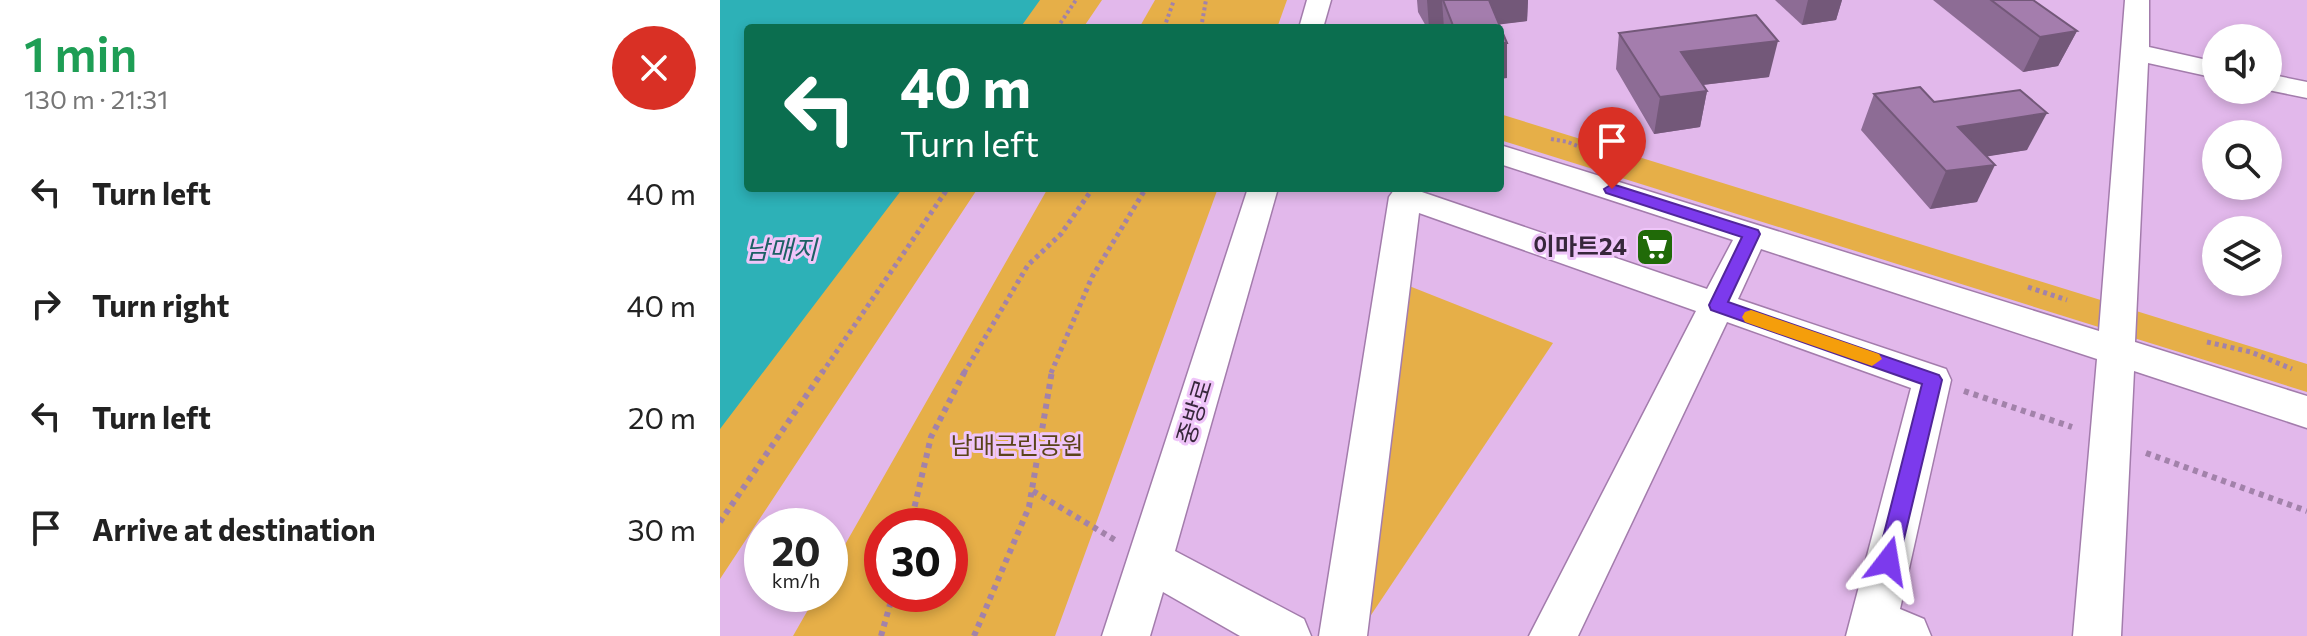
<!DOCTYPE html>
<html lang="en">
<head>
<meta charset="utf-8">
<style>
	:root { --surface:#fff; --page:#f6f6f6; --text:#222; --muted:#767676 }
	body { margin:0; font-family:Commissioner,"Noto Sans KR",sans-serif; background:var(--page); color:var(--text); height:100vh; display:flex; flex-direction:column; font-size:30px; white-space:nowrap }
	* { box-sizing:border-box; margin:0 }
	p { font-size:26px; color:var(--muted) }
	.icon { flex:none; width:44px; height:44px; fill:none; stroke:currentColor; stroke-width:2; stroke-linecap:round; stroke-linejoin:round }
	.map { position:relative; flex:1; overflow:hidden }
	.side { display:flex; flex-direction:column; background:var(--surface); width:720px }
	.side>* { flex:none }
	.top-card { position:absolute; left:24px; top:24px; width:760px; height:168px; border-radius:8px; box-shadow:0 4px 12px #0003; background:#0b6e4f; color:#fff; overflow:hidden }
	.buttons { position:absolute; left:1482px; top:24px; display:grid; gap:16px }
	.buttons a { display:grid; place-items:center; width:80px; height:80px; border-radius:50%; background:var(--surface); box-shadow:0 4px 12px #0003; font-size:40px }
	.speed { position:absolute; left:24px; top:508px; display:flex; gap:16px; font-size:40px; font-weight:700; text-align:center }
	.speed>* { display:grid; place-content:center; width:104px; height:104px; border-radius:50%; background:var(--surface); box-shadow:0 4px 12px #0003; line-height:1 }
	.speed small { font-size:20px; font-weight:400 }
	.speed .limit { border:12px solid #d22; background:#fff; color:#111 }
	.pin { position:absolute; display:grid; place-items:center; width:68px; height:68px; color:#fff; margin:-82px -34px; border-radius:50% 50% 50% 0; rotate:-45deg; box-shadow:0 0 8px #0007 }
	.pin .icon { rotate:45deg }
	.me { position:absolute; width:88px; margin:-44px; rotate:14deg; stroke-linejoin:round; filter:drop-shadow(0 0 6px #0008) }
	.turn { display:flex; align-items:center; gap:28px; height:168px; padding:0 24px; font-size:36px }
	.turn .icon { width:104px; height:104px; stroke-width:2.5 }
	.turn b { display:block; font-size:56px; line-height:68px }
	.round { display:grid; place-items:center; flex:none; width:84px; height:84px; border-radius:42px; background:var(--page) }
	.head { display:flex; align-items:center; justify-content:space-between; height:136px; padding:0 24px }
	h1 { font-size:48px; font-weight:600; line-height:60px; color:#1e9e55 }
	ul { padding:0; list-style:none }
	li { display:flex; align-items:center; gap:24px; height:112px; padding:0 24px }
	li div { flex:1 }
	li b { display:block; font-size:30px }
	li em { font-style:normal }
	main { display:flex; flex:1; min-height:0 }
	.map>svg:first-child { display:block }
	.green { fill:#e6af48; fill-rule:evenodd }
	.water { fill:#2db1b7 }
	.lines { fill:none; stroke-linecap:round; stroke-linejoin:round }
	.street-casing { stroke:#a37cac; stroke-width:3 }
	.path-far2 { stroke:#a282aa; stroke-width:4; stroke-dasharray:3 3; stroke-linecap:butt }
	.path-far1 { stroke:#a282aa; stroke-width:5; stroke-dasharray:4 4; stroke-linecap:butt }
	.path { stroke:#a282aa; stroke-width:6; stroke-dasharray:5 5; stroke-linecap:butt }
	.street { fill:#fff; fill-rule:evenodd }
	.wall { fill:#8d6c95 }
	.shaded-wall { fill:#735879 }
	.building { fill:#a47dad; stroke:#735879; stroke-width:2 }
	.route { fill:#7c3aed; stroke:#51269a; stroke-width:2 }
	.slow { fill:#f59e0b }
	.labels { text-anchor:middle; stroke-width:6; stroke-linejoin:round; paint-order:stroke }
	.poi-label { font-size:24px; font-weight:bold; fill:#37273b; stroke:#efc5f9; text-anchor:end }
	.street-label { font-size:24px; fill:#37273b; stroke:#efc5f9 }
	.park-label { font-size:24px; fill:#5a4319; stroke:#efc5f9 }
	.water-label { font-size:26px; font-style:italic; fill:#1c6064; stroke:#efc5f9 }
</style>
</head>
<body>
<main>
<section class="side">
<div class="head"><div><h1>1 min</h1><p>130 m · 21:31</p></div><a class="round" style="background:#d93025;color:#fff"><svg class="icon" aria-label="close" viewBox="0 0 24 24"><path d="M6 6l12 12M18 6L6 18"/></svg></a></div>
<ul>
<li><svg class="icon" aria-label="left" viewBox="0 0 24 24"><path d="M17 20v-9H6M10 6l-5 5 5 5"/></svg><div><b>Turn left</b></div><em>40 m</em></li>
<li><svg class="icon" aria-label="right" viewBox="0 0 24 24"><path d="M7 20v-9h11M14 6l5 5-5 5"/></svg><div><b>Turn right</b></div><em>40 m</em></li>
<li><svg class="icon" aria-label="left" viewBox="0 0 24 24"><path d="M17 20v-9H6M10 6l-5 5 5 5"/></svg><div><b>Turn left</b></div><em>20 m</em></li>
<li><svg class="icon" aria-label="arrive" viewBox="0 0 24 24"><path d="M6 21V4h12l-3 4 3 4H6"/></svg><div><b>Arrive at destination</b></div><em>30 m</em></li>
</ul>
</section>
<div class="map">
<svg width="1587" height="636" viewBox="0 0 1587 636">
	<rect width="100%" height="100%" fill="#e2b8eb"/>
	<!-- green -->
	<g class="green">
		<path d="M0 0H382L363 28H28V188H258L0 579Z"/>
		<path d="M435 0H567L557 28H419Z"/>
		<path d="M780 114 1587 364V392L780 140Z"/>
		<path d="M328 188H498L335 636H73L97 594H110V571ZM230 526V594H162V526Z"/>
		<path d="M674 280 833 343 637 636H623Z"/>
	</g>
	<!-- water -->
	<path class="water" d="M0 0H320L300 28H28V188H183L0 429Z"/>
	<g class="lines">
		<!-- street casing -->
		<g class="street-casing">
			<g id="street">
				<path d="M587 0H611L603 28H579Z"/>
				<path d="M1405 0H1429V47L1496 62V78L1428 63 1415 342 1587 396V428L1414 371 1401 636H1353L1377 359 1041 249 1018 299 1226 369 1231 380 1180 609 1204 619 1211 636H1126L1191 388 1007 322 858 636H809L976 311 699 213 647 636H599L669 197 674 190H696L987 289 1013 240 780 164V145L1379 331Z"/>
				<path d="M1548 74 1587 82V98L1548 90Z"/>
				<path d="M528 188H558L455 551 584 619 591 636H520L443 592 430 636H382Z"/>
			</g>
		</g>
		<!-- path-far2 -->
		<g class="path-far2">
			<path d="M337 28 356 0"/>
			<path d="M444 28 454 0"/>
			<path d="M481 28 486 0"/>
			<path d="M831 139 848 142 871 152"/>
		</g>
		<!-- path-far1 -->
		<g class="path-far1">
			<path d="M1308 287 1347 300"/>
			<path d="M1487 342 1531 352 1572 369"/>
			<path d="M102 373 228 188"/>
			<path d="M244 373 308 265 341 234 373 188"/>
			<path d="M331 373 372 277 426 188"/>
		</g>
		<!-- path -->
		<g class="path">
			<path d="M1244 391 1352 427"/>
			<path d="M1426 453 1587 511"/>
			<path d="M313 491 395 540"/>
			<path d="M0 522 103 371"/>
			<path d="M190 526 211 437 245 371"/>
			<path d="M161 636 173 594"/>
			<path d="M254 636 309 507 332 371"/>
		</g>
		<!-- street -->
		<use href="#street" class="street"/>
	</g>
	<!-- wall -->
	<g class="wall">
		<path d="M697 0H808L807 21 779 24 787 43V78L780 28H707L698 12Z"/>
		<path d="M1055 0H1122L1116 20 1082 25Z"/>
		<path d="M1213 0H1313L1357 31 1338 66 1303 72Z"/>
		<path d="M899 33 1049 77 983 85 987 91 980 127 934 134 896 69Z"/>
		<path d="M1154 94 1214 102 1307 150 1267 156 1257 202 1210 209 1141 130Z"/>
	</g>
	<!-- shaded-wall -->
	<g class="shaded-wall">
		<path d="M707 0H722L724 28H709Z"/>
		<path d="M766 0H808L807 21 767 26Z"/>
		<path d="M1088 0H1122L1116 20 1082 25Z"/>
		<path d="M1357 31 1338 66 1303 72 1320 37Z"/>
		<path d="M1058 41 1049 77 956 88 961 52Z"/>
		<path d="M780 43H787V78L780 79Z"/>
		<path d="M987 91 980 127 934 134 940 97Z"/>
		<path d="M1327 113 1307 150 1221 164 1238 127Z"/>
		<path d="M1275 165 1257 202 1210 209 1226 171Z"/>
	</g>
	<!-- building -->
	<g class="building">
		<path d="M723 0H769L787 43H780V28H734Z"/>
		<path d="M1271 0H1313L1357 31 1320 37Z"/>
		<path d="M1036 15 1058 41 961 52 987 91 940 97 899 33Z"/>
		<path d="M1200 87 1214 102 1300 90 1327 113 1238 127 1275 165 1226 171 1154 94Z"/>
	</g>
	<!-- route -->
	<path class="route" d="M892 184 1038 230 1040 234 1008 302 1219 375 1222 380 1177 568 1168 572 1160 568 1157 561 1202 384 991 310 989 305 1022 237 886 193 884 189Z"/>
	<!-- slow -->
	<path class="slow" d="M1031 310 1159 354 1162 359 1152 366 1025 322 1022 317 1025 312Z"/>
	<!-- icons -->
	<defs>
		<g id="supermarket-square" transform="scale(2)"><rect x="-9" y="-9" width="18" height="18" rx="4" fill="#206a08" stroke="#efc5f9"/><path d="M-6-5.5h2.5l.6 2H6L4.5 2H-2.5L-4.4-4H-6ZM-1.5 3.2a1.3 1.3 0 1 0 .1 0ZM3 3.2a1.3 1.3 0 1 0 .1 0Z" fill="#fff"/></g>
	</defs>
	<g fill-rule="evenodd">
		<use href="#supermarket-square" x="935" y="247"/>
	</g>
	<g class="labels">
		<!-- poi labels -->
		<g class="poi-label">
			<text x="907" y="255">이마트24</text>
		</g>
		<!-- street labels -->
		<g class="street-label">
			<text transform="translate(475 412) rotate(-73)" y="8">중방로</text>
		</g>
		<!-- park labels -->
		<g class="park-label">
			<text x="297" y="454">남매근린공원</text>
		</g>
		<!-- water labels -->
		<g class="water-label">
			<text x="61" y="259">남매지</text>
		</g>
	</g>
</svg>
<div class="buttons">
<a><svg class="icon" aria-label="sound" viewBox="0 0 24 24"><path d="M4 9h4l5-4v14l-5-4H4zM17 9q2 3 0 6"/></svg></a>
<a><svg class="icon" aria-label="search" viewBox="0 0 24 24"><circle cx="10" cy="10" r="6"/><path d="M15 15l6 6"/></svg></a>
<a><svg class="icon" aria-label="layers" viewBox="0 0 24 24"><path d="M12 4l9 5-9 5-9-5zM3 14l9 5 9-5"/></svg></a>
</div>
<div class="speed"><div>20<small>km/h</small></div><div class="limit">30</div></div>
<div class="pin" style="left:892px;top:189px;background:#d93025"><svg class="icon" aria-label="arrive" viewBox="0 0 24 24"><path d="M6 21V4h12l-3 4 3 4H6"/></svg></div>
<svg class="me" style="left:1168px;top:561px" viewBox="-20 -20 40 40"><path d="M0-17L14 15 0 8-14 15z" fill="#7c3aed" stroke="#fff" stroke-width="4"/></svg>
<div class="top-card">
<div class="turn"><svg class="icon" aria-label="left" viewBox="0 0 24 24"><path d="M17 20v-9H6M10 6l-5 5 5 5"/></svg><div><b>40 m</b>Turn left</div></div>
</div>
</div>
</main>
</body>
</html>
